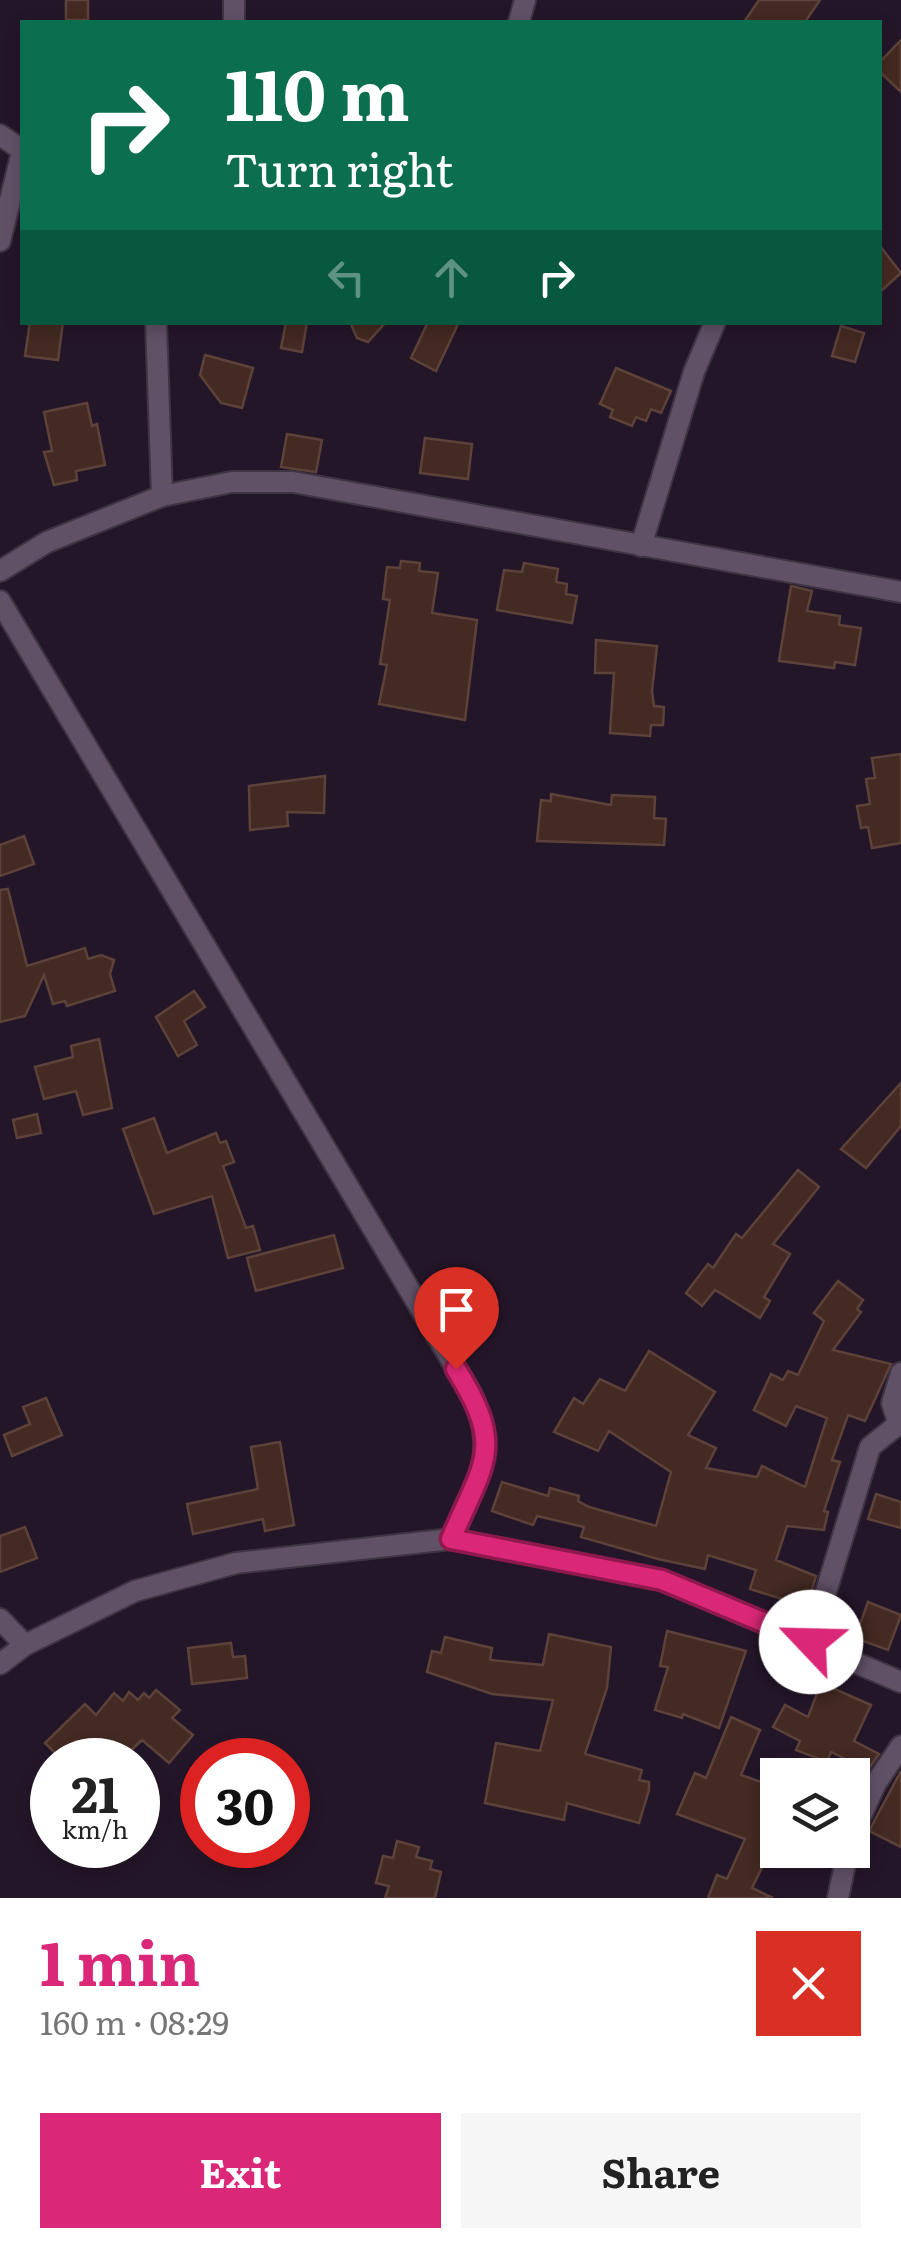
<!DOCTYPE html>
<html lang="en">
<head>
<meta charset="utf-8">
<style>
	:root { --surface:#fff; --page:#f6f6f6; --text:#222; --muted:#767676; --accent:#db2777 }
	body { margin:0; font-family:Literata,serif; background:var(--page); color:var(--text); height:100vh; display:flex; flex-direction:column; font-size:38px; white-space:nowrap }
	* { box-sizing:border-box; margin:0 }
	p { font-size:32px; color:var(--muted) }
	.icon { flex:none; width:55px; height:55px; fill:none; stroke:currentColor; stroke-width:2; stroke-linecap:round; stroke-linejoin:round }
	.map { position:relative; height:1898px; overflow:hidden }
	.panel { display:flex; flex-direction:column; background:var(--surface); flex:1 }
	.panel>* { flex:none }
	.banner { position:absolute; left:20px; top:20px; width:862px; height:305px; border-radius:0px; box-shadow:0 5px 15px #0003; background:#0b6e4f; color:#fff; overflow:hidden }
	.controls { position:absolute; left:760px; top:1758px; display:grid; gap:20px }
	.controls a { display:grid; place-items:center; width:110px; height:110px; border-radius:0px; background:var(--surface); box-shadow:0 5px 15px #0003; font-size:50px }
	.speed { position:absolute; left:30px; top:1738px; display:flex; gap:20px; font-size:50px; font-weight:700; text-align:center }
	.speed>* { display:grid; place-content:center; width:130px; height:130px; border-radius:50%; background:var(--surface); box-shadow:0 5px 15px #0003; line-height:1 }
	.speed small { font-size:25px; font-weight:400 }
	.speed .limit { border:15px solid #d22; background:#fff; color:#111 }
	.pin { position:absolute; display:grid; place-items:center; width:85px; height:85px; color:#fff; margin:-102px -42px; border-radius:50% 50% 50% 0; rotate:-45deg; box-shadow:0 0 10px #0007 }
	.pin .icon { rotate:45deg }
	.me { position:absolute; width:110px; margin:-55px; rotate:294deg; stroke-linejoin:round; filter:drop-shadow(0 0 8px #0008) }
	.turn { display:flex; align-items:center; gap:35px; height:210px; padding:0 40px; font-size:45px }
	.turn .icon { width:130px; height:130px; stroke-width:2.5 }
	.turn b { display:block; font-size:70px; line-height:85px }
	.lanes { display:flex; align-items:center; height:95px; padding:0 40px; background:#0003; justify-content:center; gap:50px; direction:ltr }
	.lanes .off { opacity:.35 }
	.round { display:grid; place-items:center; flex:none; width:105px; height:105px; border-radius:0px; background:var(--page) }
	.head { display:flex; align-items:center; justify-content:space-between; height:170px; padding:0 40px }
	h1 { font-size:60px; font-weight:700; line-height:75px; color:var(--accent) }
	.action { display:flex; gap:20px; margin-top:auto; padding:20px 40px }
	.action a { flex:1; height:115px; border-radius:0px; background:var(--accent); color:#fff; font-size:40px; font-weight:700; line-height:115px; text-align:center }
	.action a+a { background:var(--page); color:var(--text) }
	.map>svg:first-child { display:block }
	.building { fill:#432a22; stroke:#5d4239; stroke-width:2.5 }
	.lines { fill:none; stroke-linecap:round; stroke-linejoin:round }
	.minor-casing { stroke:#3e3442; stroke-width:24 }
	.minor { stroke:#615167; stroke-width:20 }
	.route-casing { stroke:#8e194d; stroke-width:25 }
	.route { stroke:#db2777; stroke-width:18 }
</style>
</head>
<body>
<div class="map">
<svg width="901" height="1898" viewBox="0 0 901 1898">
	<rect width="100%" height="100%" fill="#241629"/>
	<!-- building -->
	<g class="building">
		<rect x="66" y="0" width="22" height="20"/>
		<path d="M759 0H820L805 22H744Z"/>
		<path d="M901 40V92L880 72V62Z"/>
		<path d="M880 246 901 273 880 292Z"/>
		<path d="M30 322H63L58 360 25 356Z"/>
		<path d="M286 322H307L302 352 281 348Z"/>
		<path d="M350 322H386L368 342 357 338Z"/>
		<path d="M428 322H459L436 371 411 358Z"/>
		<path d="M841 326 864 333 855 362 832 356Z"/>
		<path d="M205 355 253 368 242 408 221 403 200 375Z"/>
		<path d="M616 368 671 391 661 413 651 409 646 421 636 417 632 426 610 417 613 410 600 404Z"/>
		<path d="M87 403 92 426 97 424 105 465 76 471 77 480 54 485 44 452 52 451 44 412Z"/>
		<path d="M287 434 322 440 316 472 281 467Z"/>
		<path d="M425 438 472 444 468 479 420 473Z"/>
		<path d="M401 561 420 563 419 571 438 573 432 613 477 620 465 720 379 704 387 665 380 664 390 600 383 599 387 567 400 568Z"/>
		<path d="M524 563 558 569 556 582 567 584 566 594 577 596 572 623 497 610 504 570 522 572Z"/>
		<path d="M791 586 812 591 807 611 840 616 839 625 861 628 855 665 835 662 834 668 779 661Z"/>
		<path d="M596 640 657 646 652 691 654 706 664 707 663 725H651L650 736 610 733 614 673H595Z"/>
		<path d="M901 754V843L872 848 868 827 861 828 857 806 870 804 866 779 875 778 872 758Z"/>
		<path d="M325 776 324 813 287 812 288 826 250 830 249 786Z"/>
		<path d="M551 794 611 805 612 795 655 797 654 818 666 819 664 845 537 841 541 800 551 801Z"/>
		<path d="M24 836 34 864 0 876V845Z"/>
		<path d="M8 889 27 966 85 948 88 959 101 955 114 960 110 974 115 991 67 1006 65 1001 53 1004 44 975 25 1016 0 1022V890Z"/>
		<path d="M194 991 205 1007 184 1021 197 1045 178 1056 156 1017Z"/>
		<path d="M99 1039 112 1108 83 1115 76 1091 44 1099 35 1067 73 1057 71 1046Z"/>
		<path d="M901 1083V1126L866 1168 841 1149Z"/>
		<path d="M37 1114 41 1133 17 1138 13 1120Z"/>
		<path d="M154 1118 167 1153 216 1133 220 1143 226 1141 234 1162 223 1166 246 1228 253 1226 260 1250 228 1258 212 1196 154 1214 123 1129Z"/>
		<path d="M798 1170 819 1187 773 1244 790 1254 764 1297 770 1301 760 1318 715 1290 702 1306 686 1293 708 1264 713 1268 736 1234 742 1238Z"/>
		<path d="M334 1235 343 1268 256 1291 247 1258Z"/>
		<path d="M838 1281 863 1300 857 1309 861 1312 833 1350 891 1364 865 1421 848 1415 832 1460 840 1462 824 1511 828 1512 824 1530 787 1526 776 1560 816 1576 807 1607 750 1589 756 1570 708 1555 705 1569 658 1559 581 1537 584 1527 537 1516 533 1525 492 1511 502 1482 548 1496 550 1488 579 1496 578 1501 589 1507 656 1526 671 1472 609 1431 598 1451 554 1432 574 1398 583 1404 600 1379 625 1391 649 1351 715 1392 688 1435 716 1448 706 1468 757 1477 762 1466 805 1487 827 1418 796 1406 786 1426 754 1410 771 1374 783 1380 788 1371 798 1375 824 1321 814 1313Z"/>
		<path d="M46 1398 62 1435 12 1456 4 1435 30 1424 23 1407Z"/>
		<path d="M280 1442 294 1525 265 1531 263 1519 193 1534 187 1504 258 1489 251 1447Z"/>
		<path d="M876 1494 901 1502V1528L868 1519Z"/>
		<path d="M25 1527 37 1558 0 1572V1536Z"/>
		<path d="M868 1602 901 1615 888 1650 855 1638Z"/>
		<path d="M667 1631 746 1651 719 1728 683 1714 682 1718 655 1710 668 1667 660 1666Z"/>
		<path d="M549 1634 611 1647 607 1688 585 1754 642 1770 639 1780 649 1782V1790L639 1823 567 1803 564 1820 485 1803 496 1743 540 1751 553 1700 492 1694 427 1672 432 1651 441 1653 445 1637 492 1648 490 1660 543 1665Z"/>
		<path d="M231 1643 233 1657 245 1656 247 1678 192 1684 188 1648Z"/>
		<path d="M821 1683 871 1705 854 1741 879 1754 868 1770 831 1752 827 1762 796 1750 800 1741 773 1727 785 1705 808 1717Z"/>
		<path d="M156 1690 180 1710 172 1718 193 1735 169 1763 142 1740 121 1760H62L45 1743 85 1704 96 1715 114 1693 123 1701 129 1692 138 1700 144 1693 149 1698Z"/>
		<path d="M731 1717 760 1730 741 1775 778 1788V1835L752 1888 773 1898H708L717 1875 727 1879 745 1839 677 1814 695 1773 706 1778Z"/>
		<path d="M901 1771V1847L869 1831Z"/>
		<path d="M397 1841 419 1847 416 1857 432 1861 430 1869 441 1872 435 1898H385L389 1886 376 1883 383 1856 393 1858Z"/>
	</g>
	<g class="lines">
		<!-- minor casing -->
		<g class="minor-casing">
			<g id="minor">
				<path d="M234 0V22"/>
				<path d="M519 22 525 0"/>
				<path d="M0 135 22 150"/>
				<path d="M0 241 22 152"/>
				<path d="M162 496 232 482H293L901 592"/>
				<path d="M641 546 694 372 715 322"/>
				<path d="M0 571 47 542 162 496 156 322"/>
				<path d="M0 601 472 1395C500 1456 475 1482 451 1539"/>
				<path d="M898 1422 892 1403 901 1373"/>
				<path d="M0 1619 25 1645"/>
				<path d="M811 1641 870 1447 901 1422"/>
				<path d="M0 1664 25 1645 135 1591 236 1563 451 1539 662 1580 901 1682"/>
				<path d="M852 1835 876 1783 901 1746"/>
				<path d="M838 1898 848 1850"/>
			</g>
		</g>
		<!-- minor -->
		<use href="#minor" class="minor"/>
	</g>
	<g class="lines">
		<!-- route casing -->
		<g class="route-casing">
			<path id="route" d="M456 1369C505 1448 485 1460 451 1539L662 1580 811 1642"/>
		</g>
		<!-- route -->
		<use href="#route" class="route"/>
	</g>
</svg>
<div class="controls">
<a><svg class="icon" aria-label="layers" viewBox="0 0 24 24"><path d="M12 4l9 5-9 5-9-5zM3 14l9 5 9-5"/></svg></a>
</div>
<div class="speed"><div>21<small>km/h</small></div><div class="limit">30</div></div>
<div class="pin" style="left:456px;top:1369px;background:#d93025"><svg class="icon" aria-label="arrive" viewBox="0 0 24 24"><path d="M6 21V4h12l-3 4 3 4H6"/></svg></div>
<svg class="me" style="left:811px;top:1642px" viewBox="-20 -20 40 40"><circle r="19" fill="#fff"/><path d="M0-13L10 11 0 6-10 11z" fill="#db2777"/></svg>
<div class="banner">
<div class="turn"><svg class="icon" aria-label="right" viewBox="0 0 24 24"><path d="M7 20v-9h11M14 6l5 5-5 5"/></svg><div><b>110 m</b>Turn right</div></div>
<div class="lanes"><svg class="icon off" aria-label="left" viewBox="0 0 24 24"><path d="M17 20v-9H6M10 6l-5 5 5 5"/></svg><svg class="icon off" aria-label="ahead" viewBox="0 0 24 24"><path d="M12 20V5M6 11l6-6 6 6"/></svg><svg class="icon" aria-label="right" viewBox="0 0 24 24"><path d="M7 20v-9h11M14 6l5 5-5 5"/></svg></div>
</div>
</div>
<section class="panel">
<div class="head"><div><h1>1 min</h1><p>160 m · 08:29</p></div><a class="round" style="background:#d93025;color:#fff"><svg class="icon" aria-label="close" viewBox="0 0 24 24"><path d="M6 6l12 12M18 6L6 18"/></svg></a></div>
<div class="action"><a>Exit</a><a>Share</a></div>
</section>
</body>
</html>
